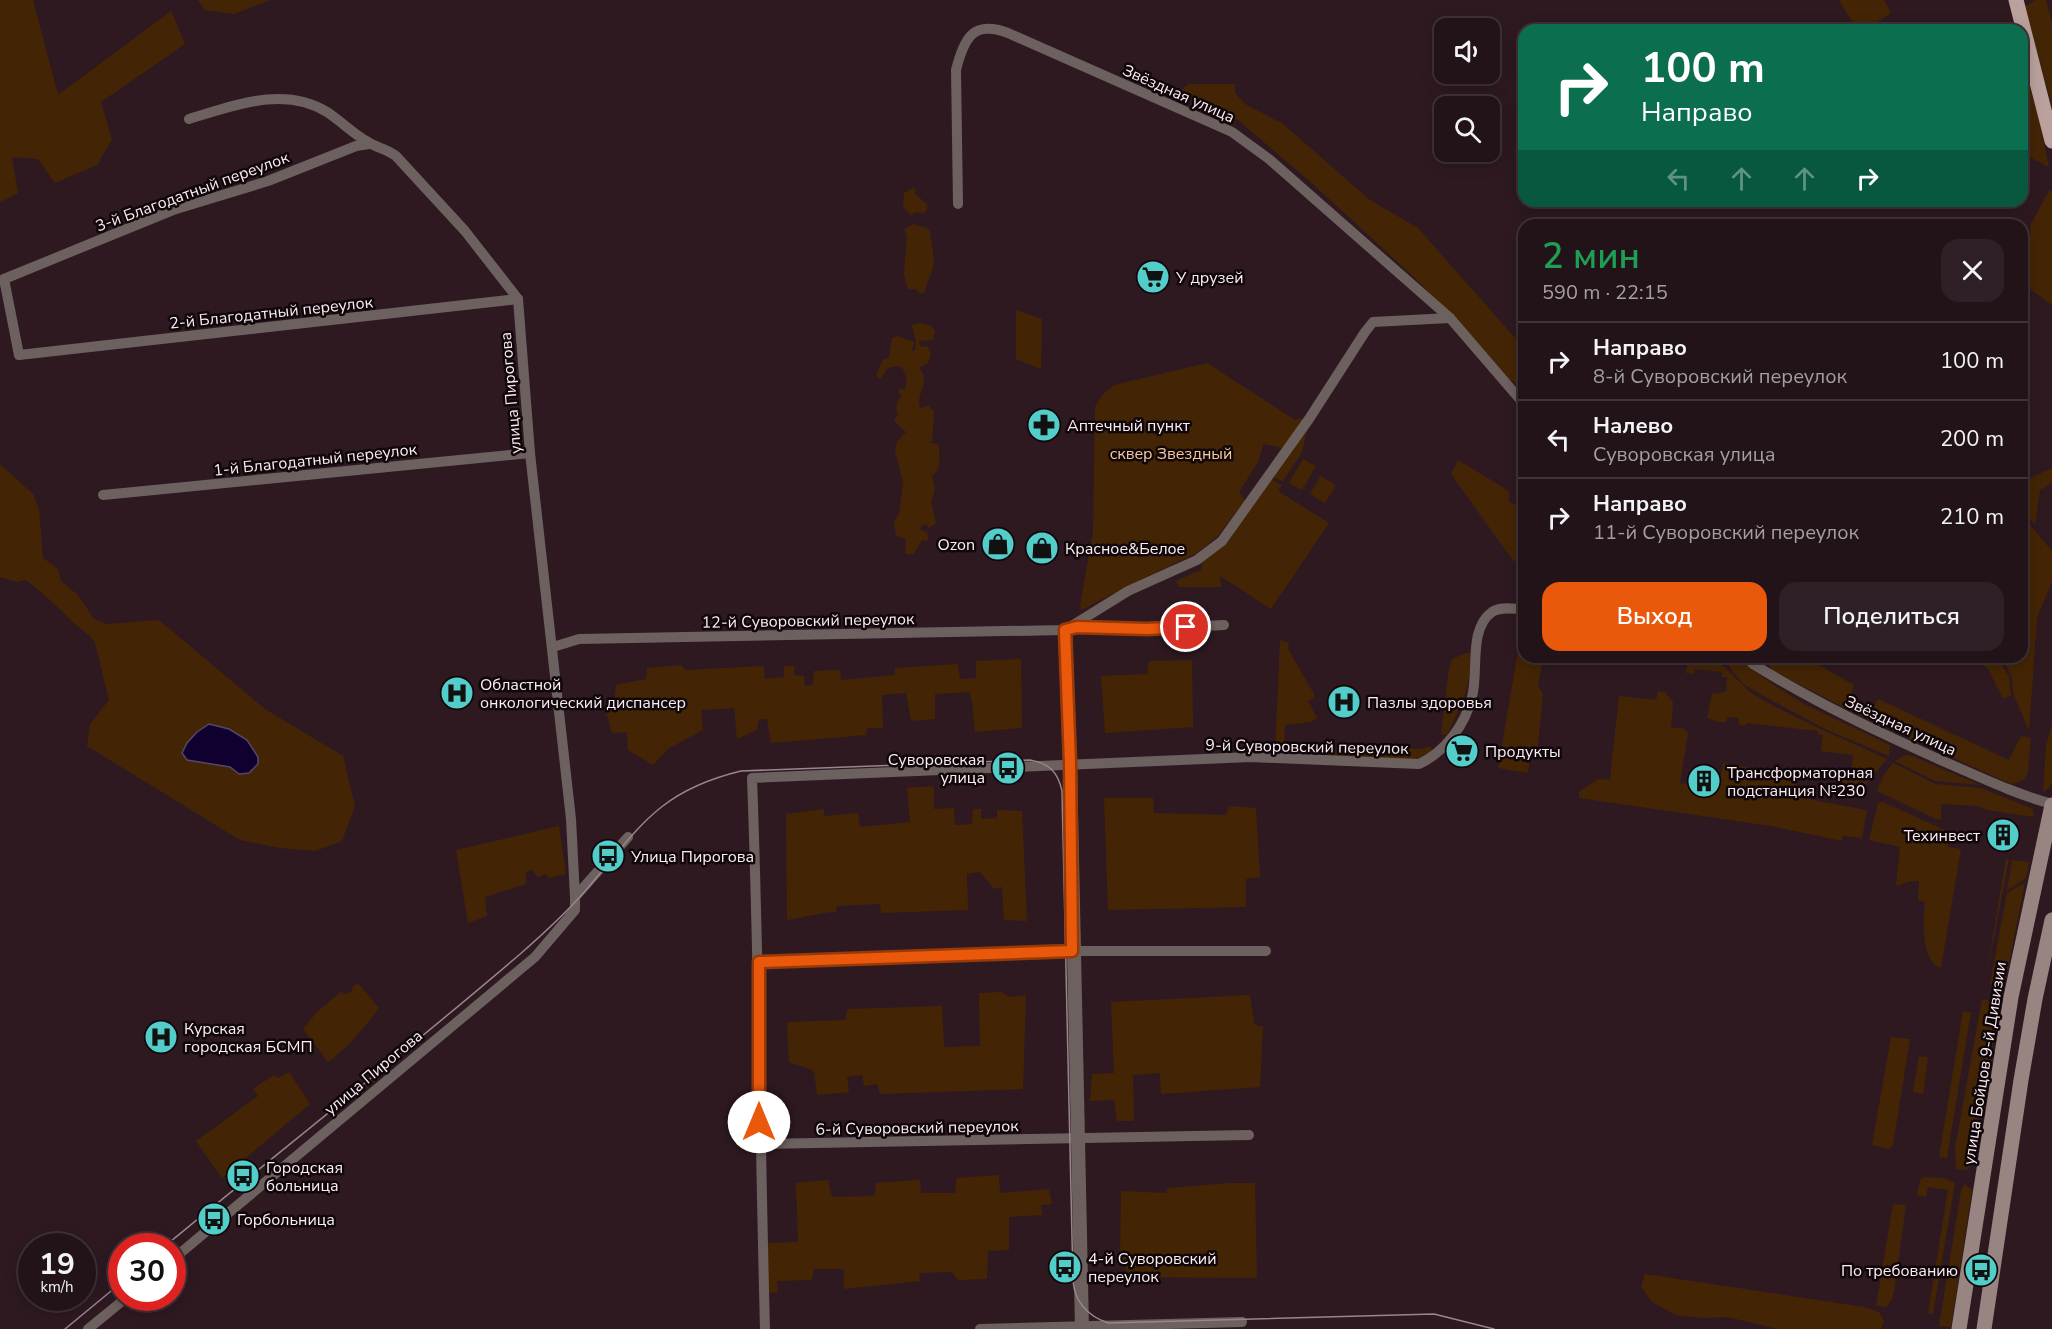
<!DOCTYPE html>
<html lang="ru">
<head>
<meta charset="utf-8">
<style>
	:root { --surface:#221319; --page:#2e2026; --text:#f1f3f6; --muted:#a29ea2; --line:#3f3238; --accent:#ea580c }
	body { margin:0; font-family:"Nunito Sans",sans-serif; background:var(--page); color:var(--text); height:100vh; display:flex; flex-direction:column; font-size:22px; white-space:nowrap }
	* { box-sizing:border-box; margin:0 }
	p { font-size:20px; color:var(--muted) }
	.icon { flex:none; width:33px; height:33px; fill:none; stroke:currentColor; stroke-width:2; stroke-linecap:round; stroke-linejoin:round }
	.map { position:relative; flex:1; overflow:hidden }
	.drawer { position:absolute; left:1518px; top:219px; width:510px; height:444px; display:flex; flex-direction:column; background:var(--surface); border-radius:18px; box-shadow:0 3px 15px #0003,0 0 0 2px var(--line) }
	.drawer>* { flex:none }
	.top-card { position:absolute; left:1518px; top:24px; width:510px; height:183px; border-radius:18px; box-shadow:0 3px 15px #0003,0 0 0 2px var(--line); background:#0b6e4f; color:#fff; overflow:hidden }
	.buttons { position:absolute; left:1434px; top:18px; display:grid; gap:12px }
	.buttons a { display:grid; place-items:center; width:66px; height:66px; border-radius:12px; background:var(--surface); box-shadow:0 3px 15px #0003,0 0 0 2px var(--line); font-size:30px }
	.speed { position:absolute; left:18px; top:1233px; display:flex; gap:12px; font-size:30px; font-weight:700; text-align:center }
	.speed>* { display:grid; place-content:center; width:78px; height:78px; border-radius:50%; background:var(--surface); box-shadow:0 3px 15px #0003,0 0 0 2px var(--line); line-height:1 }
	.speed small { font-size:15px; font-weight:400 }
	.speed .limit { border:9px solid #d22; background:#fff; color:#111 }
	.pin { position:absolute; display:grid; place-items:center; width:51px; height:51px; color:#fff; margin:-26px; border:3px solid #fff; border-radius:50%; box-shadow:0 2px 6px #0007 }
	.me { position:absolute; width:66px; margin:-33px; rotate:0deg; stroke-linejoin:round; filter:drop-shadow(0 0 4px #0008) }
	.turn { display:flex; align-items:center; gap:21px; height:126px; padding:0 24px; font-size:27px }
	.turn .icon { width:78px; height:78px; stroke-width:2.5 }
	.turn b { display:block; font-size:42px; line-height:51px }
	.lanes { display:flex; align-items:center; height:57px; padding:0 24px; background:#0003; justify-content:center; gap:30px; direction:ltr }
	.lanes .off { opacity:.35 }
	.round { display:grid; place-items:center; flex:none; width:63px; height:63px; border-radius:18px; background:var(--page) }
	.overview { display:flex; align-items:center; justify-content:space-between; height:102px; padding:0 24px }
	h1 { font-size:36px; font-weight:600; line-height:45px; color:#1e9e55 }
	.cta { display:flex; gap:12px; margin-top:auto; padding:12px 24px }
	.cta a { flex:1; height:69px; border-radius:18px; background:var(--accent); color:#fff; font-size:24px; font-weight:600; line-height:69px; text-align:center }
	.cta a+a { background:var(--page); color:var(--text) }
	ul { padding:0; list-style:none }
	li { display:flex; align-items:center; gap:18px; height:78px; padding:0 24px; border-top:2px solid var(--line) }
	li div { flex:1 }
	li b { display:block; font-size:22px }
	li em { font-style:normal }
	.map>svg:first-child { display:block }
	.green { fill:#432505 }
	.water { fill:#0f0030; stroke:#56476a; stroke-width:1.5 }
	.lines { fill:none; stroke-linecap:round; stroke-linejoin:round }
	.minor { stroke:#6d615f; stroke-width:10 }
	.tertiary { stroke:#6d615f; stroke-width:14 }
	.secondary { stroke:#988582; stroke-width:15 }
	.primary { stroke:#baa19d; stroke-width:15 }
	.tram { stroke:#98868d; stroke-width:1.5 }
	.route-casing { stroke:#983908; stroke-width:15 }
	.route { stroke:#ea580c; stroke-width:10 }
	.labels { text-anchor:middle; stroke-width:5; stroke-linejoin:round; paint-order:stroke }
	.street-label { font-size:16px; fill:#fcedf2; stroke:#10070a }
	.poi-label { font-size:16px; fill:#fcedf2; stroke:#10070a; text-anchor:start }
	.park-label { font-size:16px; fill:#f8c89f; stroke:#10070a }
</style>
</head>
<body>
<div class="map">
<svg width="2052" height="1329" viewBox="0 0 2052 1329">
	<rect width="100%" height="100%" fill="#2e1921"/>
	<!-- green -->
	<g class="green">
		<path d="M0 0H33L58 95 171 11 185 44 101 102 112 140 97 165 55 183 38 159 12 157 18 193 0 202Z"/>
		<path d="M198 0H270L234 14 205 10Z"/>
		<path d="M1839 0H1884L1891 13 1865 30H1857Z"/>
		<path d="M2036 0H2046L2052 23V105L2024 7Z"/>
		<path d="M2022 80 2032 85 2049 167 2027 156 2022 136Z"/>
		<path d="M1189 84H1235V93L1245 104 1283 124 1370 200 1418 228 1524 348V390L1508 378 1417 280 1314 185 1238 120 1192 97 1183 101 1178 97 1181 90Z"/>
		<path d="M913 188 916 190 915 194 928 205 925 213 915 212 911 215 903 207 904 193Z"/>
		<path d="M2052 190V305L2031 290 2026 272 2031 224 2049 191Z"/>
		<path d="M913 224 924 227 930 231C931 242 935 257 933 267 931 276 926 283 925 292L921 294 916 289H908L904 275 907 236 904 229Z"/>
		<path d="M1016 310 1042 319 1041 369 1016 359Z"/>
		<path d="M921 323 931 326 935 331 933 339 927 341 919 340 920 346 928 347 931 354 928 363 919 368C932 381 915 394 920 408L929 406 934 412 932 441 928 442 939 445C939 456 942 470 932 476L935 489 931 502 936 523 929 528 926 524 921 526 920 529 926 532 929 537 927 541 922 540 914 554H905L906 539 896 536 894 521 899 514 903 482 895 451 897 442 906 432 894 421 898 414C895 406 896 402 902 395L898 392 900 388 905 390 907 377 902 367 897 366 888 368 880 379 876 376 883 360 889 358 892 338 897 336 914 342 912 351H915L916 341 912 325Z"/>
		<path d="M1207 363 1295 420 1301 418 1303 420 1283 448 1263 444 1259 460 1239 492 1245 500 1217 537 1197 553 1127 586 1082 610 1080 606 1093 532 1095 407 1102 395 1114 385Z"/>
		<path d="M1307 430 1302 452 1283 481 1273 477Z"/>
		<path d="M1303 459 1316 466 1302 490 1289 483Z"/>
		<path d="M1458 460 1509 491V501L1524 509V550L1514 562 1451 474Z"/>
		<path d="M0 464 33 494 39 509 43 558 58 569 61 581 78 595 94 619 106 624 159 620 265 709 343 756 355 806 342 841 315 851 280 848 240 840 87 746 90 724 109 700 95 643C90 634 81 630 74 623 59 608 43 593 26 580L17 582 0 577Z"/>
		<path d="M2052 468V483L2040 490 2035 525 2028 516 2022 515V473L2028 479Z"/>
		<path d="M1320 476 1336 485 1325 503 1310 494Z"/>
		<path d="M1270 479 1282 485 1278 491 1329 523 1271 609 1220 576 1221 587H1179L1176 581 1201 570 1203 560 1228 542Z"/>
		<path d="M2022 523 2030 525 2052 551V581L2037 618 2029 731 2013 693 2012 678 2002 657H2022Z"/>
		<path d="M1524 616V657H1543L1538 686 1543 694 1537 754 1530 756 1528 773 1498 768Z"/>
		<path d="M1280 640 1289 643 1288 649 1314 694V698L1308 701 1317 718 1311 722 1285 725 1284 745 1275 752Z"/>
		<path d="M1466 653H1470C1471 691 1462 702 1447 735L1441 734 1449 669 1452 659Z"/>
		<path d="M1709 657C1729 666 1738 685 1758 697 1799 721 1844 739 1887 759L1864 787 1840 783 1842 775 1851 774 1853 755 1821 751 1823 735 1818 734V731L1746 723 1745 726 1739 725V718L1727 717 1726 722H1719L1707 718 1712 694 1726 692 1727 677H1722V672L1695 669 1694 674 1686 673 1688 658H1684Z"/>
		<path d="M1718 657H1736L1768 681 1802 703 1890 745 1889 756 1825 729 1762 695 1743 684 1723 659Z"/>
		<path d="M1770 657H1805L1854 685 1848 704 1843 707 1773 671 1769 665Z"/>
		<path d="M1973 657H1997L2009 677 2011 695 2003 699 1988 669Z"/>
		<path d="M1021 659 1022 728 975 732 972 701 969 692 935 694V719L911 721 906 693 882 695 883 728H867L866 735 771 743 767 719H759L757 730 737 739 734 708 701 710 703 730 668 749 653 765 628 750 627 732 612 733 604 704 614 702 616 685 646 679 647 668 681 665 685 670 764 666 765 679 784 677V666H794V675L804 676 805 686 813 685 814 671 840 670 841 680 895 675V668L958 664 960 679 976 678V661Z"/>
		<path d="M1192 660 1193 727 1105 733 1101 676 1147 674 1149 661Z"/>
		<path d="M1658 691 1665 692 1673 702 1671 728H1683L1688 733 1680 783 1711 788 1712 776H1721L1723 763 1783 773 1782 779 1793 781 1812 800 1867 810 1862 838 1842 836V841L1771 826 1579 798V792L1598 779 1610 780 1619 696 1656 700Z"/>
		<path d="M1878 699 2009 760 2021 736 2031 738 2028 772 2024 780 2011 784 1856 714 1855 710 1858 702 1873 708Z"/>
		<path d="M2052 724V781L2050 787 2043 792 2046 746Z"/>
		<path d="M1348 746H1381L1382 748 1421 749 1430 746 1432 750C1426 755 1422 758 1415 759 1392 761 1315 759 1300 747L1347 749Z"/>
		<path d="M1906 755 1912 756 1980 785 1935 781 1895 761Z"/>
		<path d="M1893 763 1935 784 1981 788 2033 809 2034 817 1987 810 1979 806 1941 804V820L1936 819 1877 791 1884 775Z"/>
		<path d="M934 786V809L954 808 955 825 972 824 973 809H981V819L997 818V810L1022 811 1027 921 1004 920 1002 887 994 889 980 872 967 874 968 910 881 913 880 904 837 906 836 912C819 912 804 918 787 920L786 814 824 809V816L858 813 860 827 910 822 907 788Z"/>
		<path d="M1104 798H1153L1154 813 1226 815 1229 806 1256 808 1260 877 1246 879V907L1108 910Z"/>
		<path d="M1883 802 1947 831 1950 837 1948 847 1961 849 1941 968C1921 962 1923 919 1925 902L1918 900 1919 881H1911L1896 886 1900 847 1869 840 1878 803Z"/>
		<path d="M559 826 566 874 549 878 545 874 538 877 532 870 526 872V884L485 897 487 916 468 923 456 850Z"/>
		<path d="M2006 859H2009L1985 983Z"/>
		<path d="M2012 860 2029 862 2026 878 2007 890Z"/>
		<path d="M2025 883 2005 982 2001 986 1990 984 2007 893Z"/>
		<path d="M358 983 379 1008C364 1028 349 1047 328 1062L303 1029 318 1011 341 992 345 994 352 991 353 986Z"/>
		<path d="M1001 992 1010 997 1026 995 1023 1089 880 1094 877 1084 864 1086 862 1075 847 1077 849 1092 817 1095 814 1071 789 1062 787 1022 845 1020 848 1009 942 1006 944 1047 980 1046 979 993Z"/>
		<path d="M1250 995 1254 1024 1263 1027 1260 1087 1161 1094 1160 1073 1133 1075 1134 1121H1117L1114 1100 1090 1101 1092 1074 1114 1073 1111 1002Z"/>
		<path d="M1982 999 1995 1002 1999 1012C1990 1062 1975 1111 1973 1163L1967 1170 1956 1169 1955 1148Z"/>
		<path d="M1963 1011 1971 1012 1947 1158 1939 1157Z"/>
		<path d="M1891 1037 1910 1039 1893 1145 1889 1149 1872 1145Z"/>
		<path d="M1919 1056 1928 1057 1923 1094 1913 1092Z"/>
		<path d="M289 1072 310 1104 222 1178 196 1141 258 1096 253 1089 274 1075 278 1078Z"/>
		<path d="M999 1175 1000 1193 1049 1189 1052 1204 1041 1205 1042 1215 1009 1217V1250L988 1251 987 1279 958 1280 952 1272 919 1273 920 1281 844 1289V1269H814L812 1280 777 1281 778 1292 768 1293 767 1243 798 1242 796 1183 828 1180 832 1197 874 1196 876 1183 920 1180 921 1193H955L957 1178Z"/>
		<path d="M1924 1177 1944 1178 1955 1183 1933 1314 1928 1313 1948 1190 1928 1187 1926 1197 1917 1195 1920 1180Z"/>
		<path d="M1230 1183H1255L1257 1278 1126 1277 1125 1265 1120 1263 1121 1191 1166 1193 1168 1188Z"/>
		<path d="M1964 1184 1972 1190 1951 1327 1939 1326 1961 1191Z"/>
		<path d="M1893 1204 1906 1205 1894 1291 1891 1301 1886 1307 1876 1306Z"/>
		<path d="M1645 1274 1864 1307 1879 1312 1884 1321 1881 1329H1777L1728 1317 1703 1318 1676 1315 1652 1302 1641 1287Z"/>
	</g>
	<!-- water -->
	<path class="water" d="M209 724 229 729 247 740 258 757V764L249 773 239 774 230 767 187 760 182 753 187 743 197 732Z"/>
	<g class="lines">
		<!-- minor -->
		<g class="minor">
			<path d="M369 144 356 146 268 181 173 210 4 279 19 355 518 299"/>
			<path d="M958 204 956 70C964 38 973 20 1008 33L1232 132 1269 159 1450 318 1524 404"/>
			<path d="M103 495 530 453"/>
			<path d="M1070 627 1128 591 1197 560 1222 541 1309 419 1365 332 1373 322 1450 318"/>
			<path d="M553 647 579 639 1065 630 1077 627 1147 629 1224 625"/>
			<path d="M1746 657 1753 664C1816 703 1878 732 1945 762 1980 777 2015 794 2052 804"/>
			<path d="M575 897 628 837"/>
			<path d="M759 962 1072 951H1266"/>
			<path d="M759 1144 1249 1135"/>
			<path d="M172 1260 535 957 575 910V897L571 819 530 453 518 299 465 231 396 156C385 148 377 148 368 142 353 134 341 121 327 112 284 85 233 106 189 119"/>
			<path d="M88 1329 126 1298"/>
			<path d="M765 1329C760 1145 759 961 752 778L1251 757 1419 764C1445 752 1465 725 1472 697 1479 672 1468 629 1492 612 1500 606 1514 609 1524 609"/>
			<path d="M980 1329 1242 1322"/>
		</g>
		<!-- tertiary -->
		<path class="tertiary" d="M1065 630 1070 763 1082 1329"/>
		<!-- secondary -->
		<g class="secondary">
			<path d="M1959 1329 2011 997 2052 805"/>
			<path d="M1984 1329 2021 1080 2035 999 2052 920"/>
		</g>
		<!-- primary -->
		<path class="primary" d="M2016 0 2052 141"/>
		<!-- tram -->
		<g class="tram">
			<path d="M165 1246C283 1149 403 1054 519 955 542 935 567 912 587 889 639 828 658 791 741 771L1030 760C1049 763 1058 772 1062 791L1073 1281C1075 1302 1088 1316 1108 1323L1434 1314 1494 1329"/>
			<path d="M65 1329 122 1282"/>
		</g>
	</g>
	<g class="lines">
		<!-- route casing -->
		<g class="route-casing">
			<path id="route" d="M759 1122V962L1072 951 1070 763 1065 630 1077 627 1147 629 1186 627"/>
		</g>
		<!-- route -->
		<use href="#route" class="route"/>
	</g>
	<!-- icons -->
	<defs>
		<g id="supermarket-disc" transform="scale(1.725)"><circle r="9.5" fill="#53cdc9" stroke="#10070a"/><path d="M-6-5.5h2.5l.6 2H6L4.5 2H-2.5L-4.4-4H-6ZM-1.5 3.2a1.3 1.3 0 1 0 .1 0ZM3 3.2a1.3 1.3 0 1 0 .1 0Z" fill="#111"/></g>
		<g id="pharmacy-disc" transform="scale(1.725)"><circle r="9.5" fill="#53cdc9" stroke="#10070a"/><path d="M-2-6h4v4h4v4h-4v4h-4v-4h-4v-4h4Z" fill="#111"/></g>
		<g id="shop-disc" transform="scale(1.725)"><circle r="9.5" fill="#53cdc9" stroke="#10070a"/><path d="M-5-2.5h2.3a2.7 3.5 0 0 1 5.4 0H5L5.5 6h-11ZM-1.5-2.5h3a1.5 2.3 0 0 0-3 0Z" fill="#111"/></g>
		<g id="hospital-disc" transform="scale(1.725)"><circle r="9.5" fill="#53cdc9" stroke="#10070a"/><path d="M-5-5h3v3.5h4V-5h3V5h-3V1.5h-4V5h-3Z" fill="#111"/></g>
		<g id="bus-disc" transform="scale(1.725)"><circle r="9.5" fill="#53cdc9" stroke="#10070a"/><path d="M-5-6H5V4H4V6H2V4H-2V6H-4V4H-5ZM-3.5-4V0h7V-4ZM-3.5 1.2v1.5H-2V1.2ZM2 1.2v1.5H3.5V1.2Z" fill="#111"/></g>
		<g id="building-disc" transform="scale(1.725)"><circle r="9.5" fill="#53cdc9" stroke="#10070a"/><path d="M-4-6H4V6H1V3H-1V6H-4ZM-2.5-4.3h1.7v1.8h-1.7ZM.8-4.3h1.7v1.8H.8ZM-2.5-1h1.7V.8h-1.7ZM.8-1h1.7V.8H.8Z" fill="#111"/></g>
	</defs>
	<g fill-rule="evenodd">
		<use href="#supermarket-disc" x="1153" y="277"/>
		<use href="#pharmacy-disc" x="1044" y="425"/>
		<use href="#shop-disc" x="998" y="544"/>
		<use href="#shop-disc" x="1042" y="548"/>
		<use href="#hospital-disc" x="457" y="693"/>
		<use href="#hospital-disc" x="1344" y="702"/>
		<use href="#supermarket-disc" x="1462" y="751"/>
		<use href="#bus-disc" x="1008" y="768"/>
		<use href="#building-disc" x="1704" y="781"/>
		<use href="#building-disc" x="2003" y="835"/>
		<use href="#bus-disc" x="608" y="856"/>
		<use href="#hospital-disc" x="161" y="1037"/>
		<use href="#bus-disc" x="243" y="1176"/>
		<use href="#bus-disc" x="214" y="1219"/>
		<use href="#bus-disc" x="1065" y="1267"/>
		<use href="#bus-disc" x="1981" y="1270"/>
	</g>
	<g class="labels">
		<!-- street labels -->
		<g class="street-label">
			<text transform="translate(1179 93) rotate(24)" y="6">Звёздная улица</text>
			<text transform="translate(192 191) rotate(-20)" y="6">3-й Благодатный переулок</text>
			<text transform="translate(271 312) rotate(-6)" y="6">2-й Благодатный переулок</text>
			<text transform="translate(510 393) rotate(-95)" y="6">улица Пирогова</text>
			<text transform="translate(315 459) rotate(-6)" y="6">1-й Благодатный переулок</text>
			<text transform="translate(808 620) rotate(-1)" y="6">12-й Суворовский переулок</text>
			<text transform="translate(1901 725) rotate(25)" y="6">Звёздная улица</text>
			<text transform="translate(1307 746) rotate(1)" y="6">9-й Суворовский переулок</text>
			<text transform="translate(1984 1063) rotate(-81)" y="6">улица Бойцов 9-й Дивизии</text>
			<text transform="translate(373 1072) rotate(-40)" y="6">улица Пирогова</text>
			<text transform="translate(917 1127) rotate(-1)" y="6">6-й Суворовский переулок</text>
		</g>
		<!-- poi labels -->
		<g class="poi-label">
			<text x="1176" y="283">У друзей</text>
			<text x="1067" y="431">Аптечный пункт</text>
			<text x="975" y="550" text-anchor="end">Ozon</text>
			<text x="1065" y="554">Красное&amp;Белое</text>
			<text x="480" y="690">Областной<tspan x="480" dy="18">онкологический диспансер</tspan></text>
			<text x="1367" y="708">Пазлы здоровья</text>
			<text x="1485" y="757">Продукты</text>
			<text x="985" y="765" text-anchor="end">Суворовская<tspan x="985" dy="18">улица</tspan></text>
			<text x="1727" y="778">Трансформаторная<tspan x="1727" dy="18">подстанция №230</tspan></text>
			<text x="1980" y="841" text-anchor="end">Техинвест</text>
			<text x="631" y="862">Улица Пирогова</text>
			<text x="184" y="1034">Курская<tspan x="184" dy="18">городская БСМП</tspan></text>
			<text x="266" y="1173">Городская<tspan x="266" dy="18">больница</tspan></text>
			<text x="237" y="1225">Горбольница</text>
			<text x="1088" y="1264">4-й Суворовский<tspan x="1088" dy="18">переулок</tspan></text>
			<text x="1958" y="1276" text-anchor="end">По требованию</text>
		</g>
		<!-- park labels -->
		<g class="park-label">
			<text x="1171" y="459">сквер Звездный</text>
		</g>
	</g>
</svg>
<div class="buttons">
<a><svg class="icon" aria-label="sound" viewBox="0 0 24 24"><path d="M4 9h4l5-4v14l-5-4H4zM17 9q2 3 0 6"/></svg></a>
<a><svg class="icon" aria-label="search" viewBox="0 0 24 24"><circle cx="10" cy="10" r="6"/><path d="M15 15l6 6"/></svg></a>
</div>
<div class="speed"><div>19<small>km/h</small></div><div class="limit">30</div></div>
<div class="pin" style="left:1186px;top:627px;background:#d93025"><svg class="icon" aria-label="arrive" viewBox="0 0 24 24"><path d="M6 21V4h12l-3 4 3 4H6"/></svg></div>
<svg class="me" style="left:759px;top:1122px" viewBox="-20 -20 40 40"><circle r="19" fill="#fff"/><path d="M0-13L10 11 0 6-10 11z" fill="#ea580c"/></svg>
<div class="top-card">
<div class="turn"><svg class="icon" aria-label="right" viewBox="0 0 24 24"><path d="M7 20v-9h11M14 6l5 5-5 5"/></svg><div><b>100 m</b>Направо</div></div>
<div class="lanes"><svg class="icon off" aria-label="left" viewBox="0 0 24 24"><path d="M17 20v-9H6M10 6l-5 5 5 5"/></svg><svg class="icon off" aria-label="ahead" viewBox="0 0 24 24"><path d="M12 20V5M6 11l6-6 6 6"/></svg><svg class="icon off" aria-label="ahead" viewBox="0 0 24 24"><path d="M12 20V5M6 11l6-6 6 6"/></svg><svg class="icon" aria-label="right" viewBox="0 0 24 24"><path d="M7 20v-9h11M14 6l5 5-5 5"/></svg></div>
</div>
<section class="drawer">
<div class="overview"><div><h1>2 мин</h1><p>590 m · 22:15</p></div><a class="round"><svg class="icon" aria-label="close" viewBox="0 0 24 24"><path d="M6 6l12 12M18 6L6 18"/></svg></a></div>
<ul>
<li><svg class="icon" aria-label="right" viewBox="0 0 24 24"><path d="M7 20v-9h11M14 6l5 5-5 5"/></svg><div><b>Направо</b><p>8-й Суворовский переулок</p></div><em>100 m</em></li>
<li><svg class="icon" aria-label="left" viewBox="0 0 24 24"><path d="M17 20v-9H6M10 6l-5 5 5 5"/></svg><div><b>Налево</b><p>Суворовская улица</p></div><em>200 m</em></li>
<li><svg class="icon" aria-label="right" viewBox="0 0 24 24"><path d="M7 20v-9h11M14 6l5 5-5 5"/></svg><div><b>Направо</b><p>11-й Суворовский переулок</p></div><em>210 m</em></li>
</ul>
<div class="cta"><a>Выход</a><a>Поделиться</a></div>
</section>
</div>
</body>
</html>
